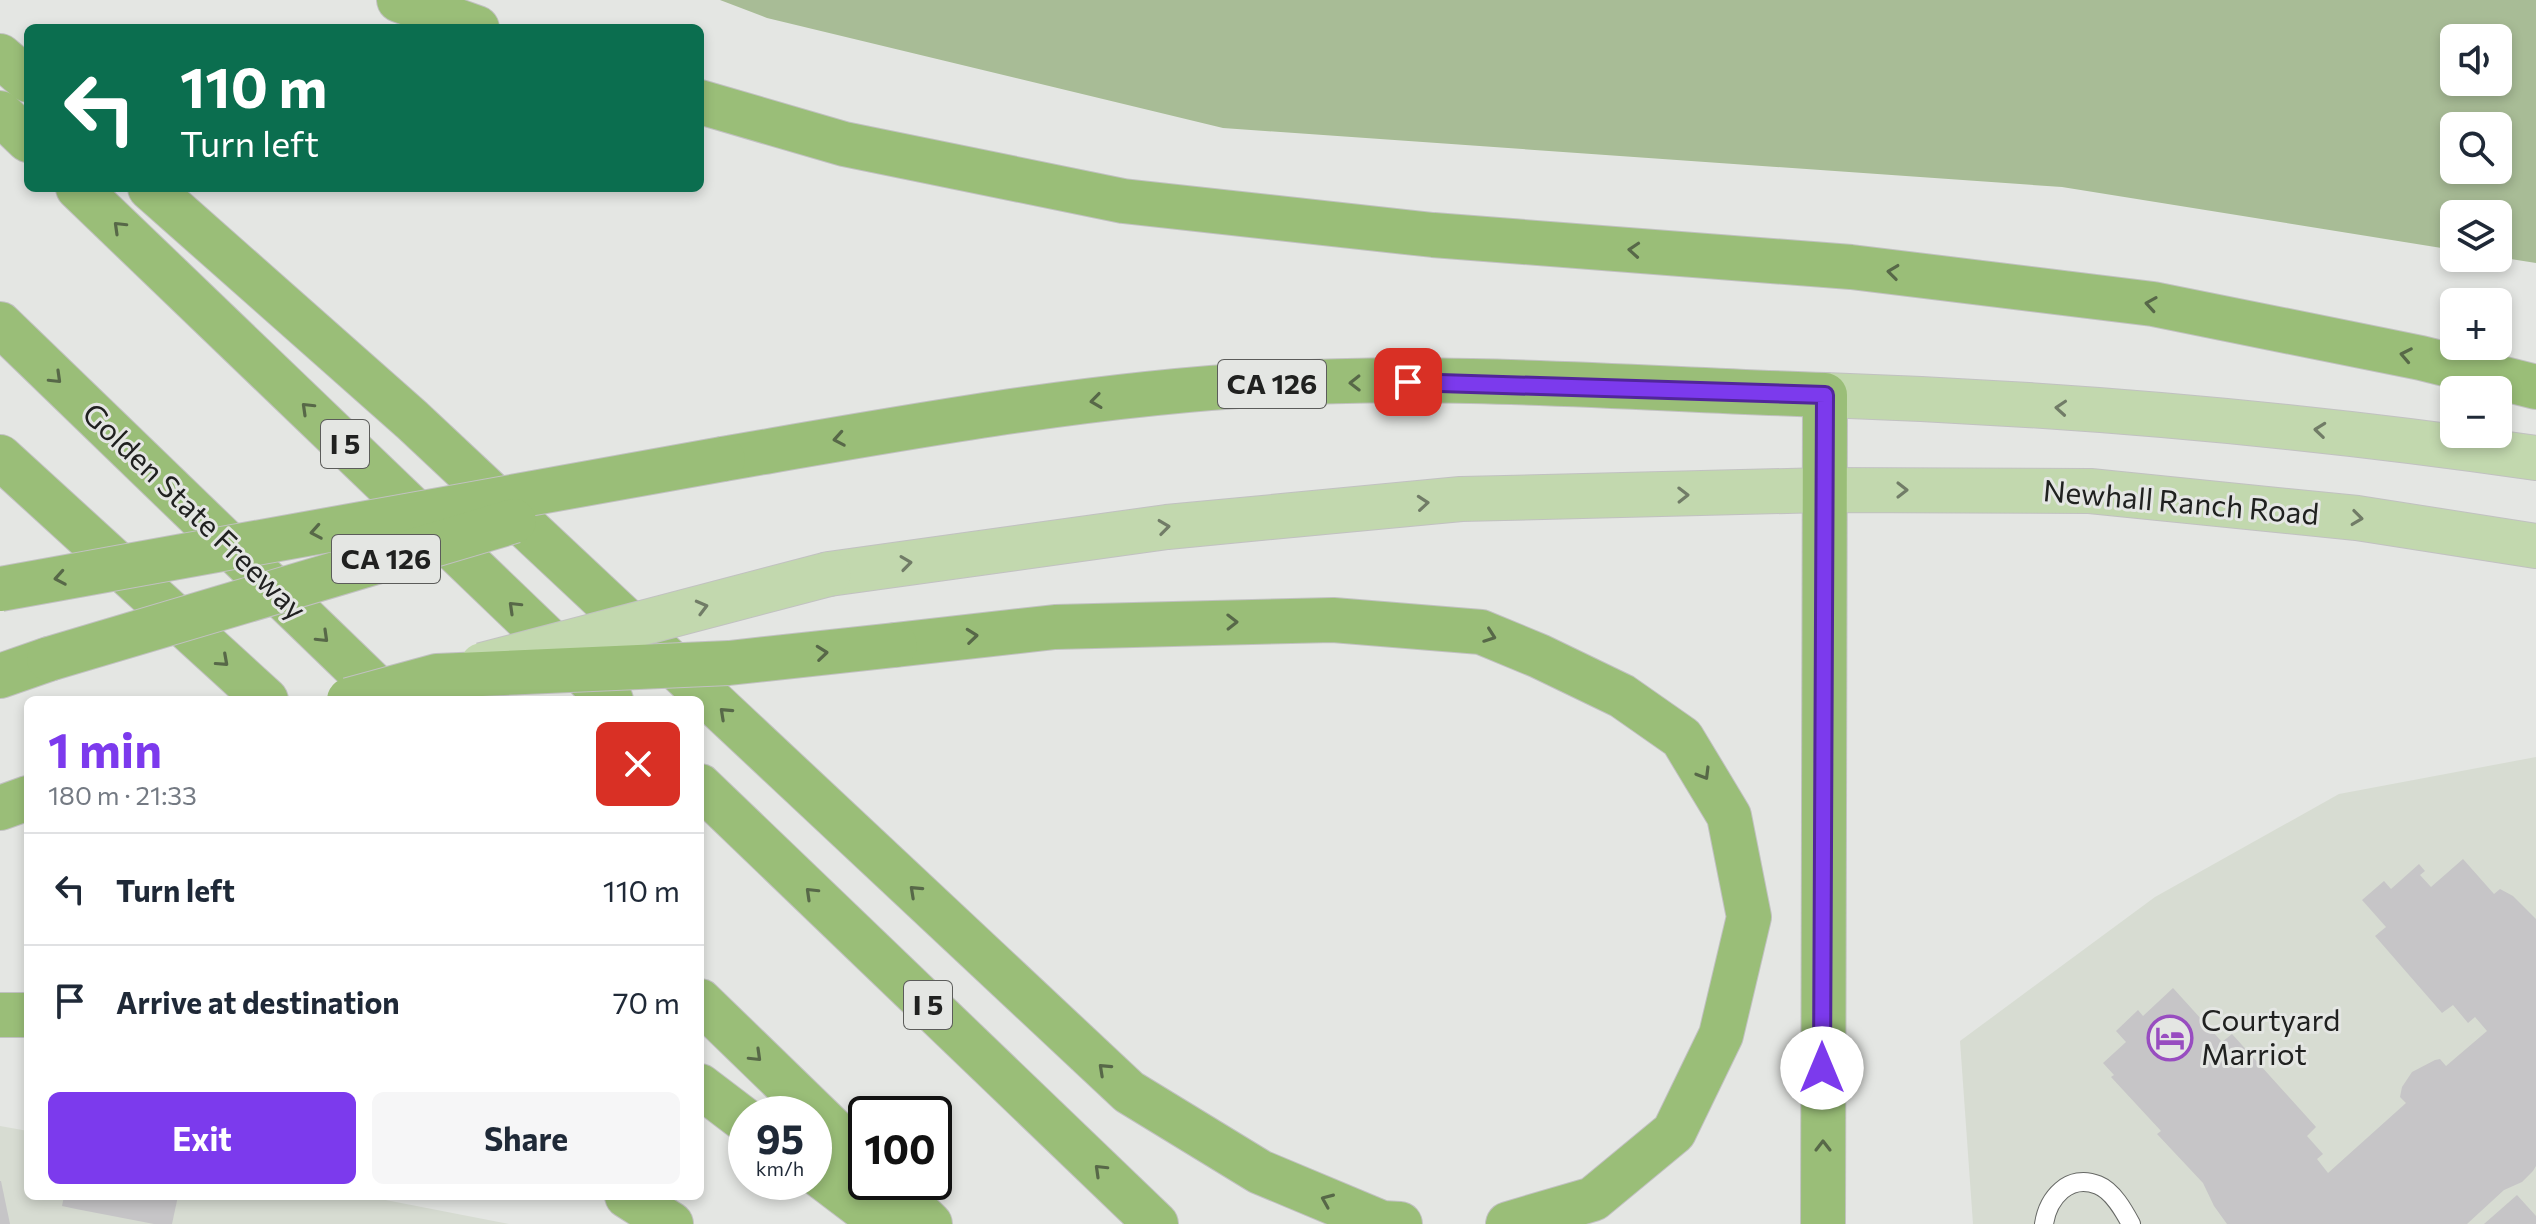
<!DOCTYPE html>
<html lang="en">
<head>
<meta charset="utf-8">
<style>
	:root { --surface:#fff; --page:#f6f6f7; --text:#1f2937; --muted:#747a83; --line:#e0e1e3; --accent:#7c3aed }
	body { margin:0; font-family:Commissioner,sans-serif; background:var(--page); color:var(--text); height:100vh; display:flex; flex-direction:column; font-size:30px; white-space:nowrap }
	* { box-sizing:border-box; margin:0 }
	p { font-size:26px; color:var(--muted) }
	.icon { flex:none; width:44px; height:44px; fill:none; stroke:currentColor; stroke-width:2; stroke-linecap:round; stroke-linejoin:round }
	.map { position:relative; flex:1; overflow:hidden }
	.details { position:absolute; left:24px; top:696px; width:680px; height:504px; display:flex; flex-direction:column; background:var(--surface); border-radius:12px; box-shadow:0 4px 12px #0003 }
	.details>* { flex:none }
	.hud { position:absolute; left:24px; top:24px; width:680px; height:168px; border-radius:12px; box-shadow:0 4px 12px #0003; background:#0b6e4f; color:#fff; overflow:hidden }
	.controls { position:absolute; left:2440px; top:24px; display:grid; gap:16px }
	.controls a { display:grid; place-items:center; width:72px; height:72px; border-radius:12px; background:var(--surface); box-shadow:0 4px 12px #0003; font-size:40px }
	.speed { position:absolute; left:728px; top:1096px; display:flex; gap:16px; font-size:40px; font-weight:700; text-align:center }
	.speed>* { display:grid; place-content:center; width:104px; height:104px; border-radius:50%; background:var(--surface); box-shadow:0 4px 12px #0003; line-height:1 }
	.speed small { font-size:20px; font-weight:400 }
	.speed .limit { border:4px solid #111; border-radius:12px; background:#fff; color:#111 }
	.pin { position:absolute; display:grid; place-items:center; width:68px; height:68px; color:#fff; margin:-34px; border-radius:16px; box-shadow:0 4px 12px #0006 }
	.me { position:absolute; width:88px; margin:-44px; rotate:0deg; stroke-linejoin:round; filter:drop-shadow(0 0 6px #0008) }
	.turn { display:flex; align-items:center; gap:28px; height:168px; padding:0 24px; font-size:36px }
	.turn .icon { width:104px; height:104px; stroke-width:2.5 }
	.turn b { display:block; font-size:56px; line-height:68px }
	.round { display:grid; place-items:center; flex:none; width:84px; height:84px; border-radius:12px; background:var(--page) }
	.summary { display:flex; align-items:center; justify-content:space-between; height:136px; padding:0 24px }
	h1 { font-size:48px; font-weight:700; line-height:60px; color:var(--accent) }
	.button { display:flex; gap:16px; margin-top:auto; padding:16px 24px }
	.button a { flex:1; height:92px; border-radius:12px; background:var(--accent); color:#fff; font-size:32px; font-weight:700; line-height:92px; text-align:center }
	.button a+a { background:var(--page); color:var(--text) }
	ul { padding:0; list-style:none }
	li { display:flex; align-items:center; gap:24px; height:112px; padding:0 24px; border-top:2px solid var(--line) }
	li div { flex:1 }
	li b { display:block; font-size:30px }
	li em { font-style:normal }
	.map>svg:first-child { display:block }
	.built { fill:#d7dcd2 }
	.green { fill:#a8bc96; fill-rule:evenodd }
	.building { fill:#c6c5c7 }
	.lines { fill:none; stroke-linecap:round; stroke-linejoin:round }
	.lane-casing { stroke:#666865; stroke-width:20 }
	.primary-casing { stroke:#c1c1c1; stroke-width:46 }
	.highway-casing { stroke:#c1c1c1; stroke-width:46 }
	.lane { stroke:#fff; stroke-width:18 }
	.primary { stroke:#c2d8ae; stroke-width:44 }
	.highway { stroke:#9abe78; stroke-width:44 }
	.primary-bridge-casing { stroke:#c1c1c1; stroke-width:46; stroke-linecap:butt }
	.highway-bridge-casing { stroke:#c1c1c1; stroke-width:46; stroke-linecap:butt }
	.primary-bridge { stroke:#c2d8ae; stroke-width:44 }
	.highway-bridge { stroke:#9abe78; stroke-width:44 }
	.oneway { stroke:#576848 }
	.oneway2 { stroke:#717c67 }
	.route-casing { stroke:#51269a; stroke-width:20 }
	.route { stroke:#7c3aed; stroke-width:14 }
	.labels { text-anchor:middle; stroke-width:6; stroke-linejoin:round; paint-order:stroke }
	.shield { fill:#e4e6e3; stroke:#5b5c5a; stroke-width:2 }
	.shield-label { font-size:28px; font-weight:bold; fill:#202120 }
	.street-label { font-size:30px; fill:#202120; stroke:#e4e6e3 }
	.poi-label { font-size:30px; fill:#202120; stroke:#e4e6e3; text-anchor:start }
</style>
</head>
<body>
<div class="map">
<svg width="2536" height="1224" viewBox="0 0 2536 1224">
	<rect width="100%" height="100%" fill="#e4e6e3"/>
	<!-- built -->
	<g class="built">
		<path d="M2536 757V1224H1973L1960 1041 2155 897 2339 794Z"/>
		<path d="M0 1126 28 1131V1196H365L509 1224H0Z"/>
	</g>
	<!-- green -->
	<path class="green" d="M720 0H2536V263L2498 257V214H2454V250L2062 187 1223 128 767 18ZM2454 38H2498V82H2454ZM2498 126V170H2454V126Z"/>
	<!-- building -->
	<g class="building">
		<path d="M2463 859 2494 894 2500 889 2513 896 2536 919V1166L2533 1171 2522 1182 2504 1190 2467 1224H2227L2214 1206 2203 1183 2157 1134 2161 1131 2111 1077 2114 1075 2103 1063 2126 1042 2116 1031 2138 1010 2143 1016 2173 988 2222 1042 2232 1034 2316 1127 2307 1136 2323 1154 2317 1159 2328 1173 2406 1103 2400 1097 2402 1087 2412 1072 2435 1060 2440 1059 2446 1066 2487 1031 2475 1017 2468 1023 2453 1005 2442 1013 2375 936 2386 927 2362 900 2384 881 2391 889 2419 864 2425 871 2420 875 2431 887Z"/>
		<path d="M0 1181H1L10 1224H0Z"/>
		<path d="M2517 1195 2536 1216V1224H2484Z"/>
		<path d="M64 1196H178L172 1224H154L76 1209 62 1206Z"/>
	</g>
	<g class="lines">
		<!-- lane casing -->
		<g class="lane-casing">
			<path id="lane" d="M2044 1224C2048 1198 2069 1173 2098 1185 2113 1191 2124 1211 2131 1224"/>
		</g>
		<!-- primary casing -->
		<g class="primary-casing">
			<g id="primary">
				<path d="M1825 395C2063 403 2300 424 2536 458"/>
				<path d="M829 574 1167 527 1461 499 1824 490 2090 491 2357 518 2536 546"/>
			</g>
		</g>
		<!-- highway casing -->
		<g class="highway-casing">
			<g id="highway">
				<path d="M399 0 477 28"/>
				<path d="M0 56 28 80"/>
				<path d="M700 102 844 144 1123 201 1433 235 1851 267 2153 304 2421 358 2536 387"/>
				<path d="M0 113 28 140"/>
				<path d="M78 188 611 700"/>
				<path d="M150 188 412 420 1129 1092 1260 1172 1382 1223 1400 1224"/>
				<path d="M0 324 389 700"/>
				<path d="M0 457 266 700"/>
				<path d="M723 459C903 428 1086 394 1269 384 1453 373 1640 389 1825 395L1823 1224"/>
				<path d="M895 645 1055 627 1333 620 1481 632 1539 656 1622 696 1682 738 1729 816 1749 917 1721 1035 1674 1132 1593 1199 1508 1224"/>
				<path d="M0 676 49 659"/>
				<path d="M700 786 1156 1224"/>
				<path d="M0 808 28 798"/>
				<path d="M700 1001 866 1162"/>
				<path d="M0 1015H28"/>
				<path d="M700 1086 746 1121"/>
				<path d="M814 1171 884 1224"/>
				<path d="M887 1182 930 1224"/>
				<path d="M627 1196 671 1224"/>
			</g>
		</g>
		<!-- lane -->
		<use href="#lane" class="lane"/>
		<!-- primary -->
		<use href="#primary" class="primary"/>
		<!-- highway -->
		<use href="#highway" class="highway"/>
		<!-- primary-bridge casing -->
		<g class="primary-bridge-casing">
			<path id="primary-bridge" d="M482 665 829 574"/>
		</g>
		<!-- highway-bridge casing -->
		<g class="highway-bridge-casing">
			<g id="highway-bridge">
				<path d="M0 589 723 459"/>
				<path d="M49 659 514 521"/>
				<path d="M349 700 437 676 729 663 895 645"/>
			</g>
		</g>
		<!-- primary-bridge -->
		<use href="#primary-bridge" class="primary-bridge"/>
		<!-- highway-bridge -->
		<use href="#highway-bridge" class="highway-bridge"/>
	</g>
	<!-- one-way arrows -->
	<defs><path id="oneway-chevron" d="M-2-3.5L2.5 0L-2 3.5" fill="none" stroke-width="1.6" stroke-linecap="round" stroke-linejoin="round" transform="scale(2)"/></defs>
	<g class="oneway">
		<use href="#oneway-chevron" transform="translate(119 227) rotate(-136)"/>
		<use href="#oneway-chevron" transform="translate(1634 250) rotate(-176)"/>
		<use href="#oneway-chevron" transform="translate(1893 272) rotate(-173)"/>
		<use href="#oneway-chevron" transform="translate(2151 304) rotate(-171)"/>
		<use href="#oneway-chevron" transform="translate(2406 355) rotate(-169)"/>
		<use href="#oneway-chevron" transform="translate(56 378) rotate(44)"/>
		<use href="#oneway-chevron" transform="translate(1355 383) rotate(179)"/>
		<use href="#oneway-chevron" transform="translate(1096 401) rotate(172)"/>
		<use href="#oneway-chevron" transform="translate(307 408) rotate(-136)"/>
		<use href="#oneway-chevron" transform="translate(839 439) rotate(170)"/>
		<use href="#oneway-chevron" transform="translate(316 532) rotate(170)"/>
		<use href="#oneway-chevron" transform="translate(60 578) rotate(170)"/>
		<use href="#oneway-chevron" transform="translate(514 607) rotate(-136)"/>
		<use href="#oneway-chevron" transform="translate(1232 622) rotate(-1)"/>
		<use href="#oneway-chevron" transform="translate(972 636) rotate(-6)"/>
		<use href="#oneway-chevron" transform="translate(1490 636) rotate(20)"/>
		<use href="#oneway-chevron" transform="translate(323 637) rotate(44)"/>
		<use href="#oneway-chevron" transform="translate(822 653) rotate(-6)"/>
		<use href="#oneway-chevron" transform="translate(223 661) rotate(42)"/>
		<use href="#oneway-chevron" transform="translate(725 713) rotate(-137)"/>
		<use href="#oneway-chevron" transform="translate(1704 774) rotate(59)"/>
		<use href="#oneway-chevron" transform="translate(915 891) rotate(-137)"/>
		<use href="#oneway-chevron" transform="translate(811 893) rotate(-136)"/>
		<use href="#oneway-chevron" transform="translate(756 1056) rotate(44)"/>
		<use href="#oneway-chevron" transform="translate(1104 1069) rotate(-137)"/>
		<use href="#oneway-chevron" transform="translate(1823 1146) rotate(-90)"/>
		<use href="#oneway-chevron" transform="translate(1100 1170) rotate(-136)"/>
		<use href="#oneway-chevron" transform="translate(1327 1200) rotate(-157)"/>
	</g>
	<g class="oneway2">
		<use href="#oneway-chevron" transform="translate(2061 408) rotate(-176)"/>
		<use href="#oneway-chevron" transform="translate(2320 430) rotate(-174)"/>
		<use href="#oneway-chevron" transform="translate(1902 490)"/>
		<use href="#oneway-chevron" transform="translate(1683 495) rotate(-1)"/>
		<use href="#oneway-chevron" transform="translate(1423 503) rotate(-5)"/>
		<use href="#oneway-chevron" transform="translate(2357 518) rotate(7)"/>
		<use href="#oneway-chevron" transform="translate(1164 527) rotate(-7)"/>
		<use href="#oneway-chevron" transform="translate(906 563) rotate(-8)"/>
		<use href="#oneway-chevron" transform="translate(702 607) rotate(-15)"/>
	</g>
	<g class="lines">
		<!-- route casing -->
		<g class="route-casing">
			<path id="route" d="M1408 382 1825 395 1822 1068"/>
		</g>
		<!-- route -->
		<use href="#route" class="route"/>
	</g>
	<!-- icons -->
	<defs>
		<g id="hotel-ring" transform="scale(2.3)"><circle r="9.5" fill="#e4e6e3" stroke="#984dc0" stroke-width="1.5"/><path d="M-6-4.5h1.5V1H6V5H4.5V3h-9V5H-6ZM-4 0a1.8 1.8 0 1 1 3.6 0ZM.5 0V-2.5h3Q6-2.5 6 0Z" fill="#984dc0"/></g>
	</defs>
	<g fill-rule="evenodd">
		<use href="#hotel-ring" x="2170" y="1038"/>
	</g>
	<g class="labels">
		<!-- shield labels -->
		<g class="shield">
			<rect x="1218" y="360" width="108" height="48" rx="6"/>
			<rect x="321" y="420" width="48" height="48" rx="6"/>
			<rect x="332" y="535" width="108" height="48" rx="6"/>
			<rect x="904" y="981" width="48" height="48" rx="6"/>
		</g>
		<g class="shield-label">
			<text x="1272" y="394">CA 126</text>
			<text x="345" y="454">I 5</text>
			<text x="386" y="569">CA 126</text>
			<text x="928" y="1015">I 5</text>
		</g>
		<!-- street labels -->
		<g class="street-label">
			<text transform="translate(2181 503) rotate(5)" y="10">Newhall Ranch Road</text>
			<text transform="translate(194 512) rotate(44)" y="10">Golden State Freeway</text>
		</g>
		<!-- poi labels -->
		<g class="poi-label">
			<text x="2201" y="1031">Courtyard<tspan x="2201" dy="34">Marriot</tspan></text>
		</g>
	</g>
</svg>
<div class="controls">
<a><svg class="icon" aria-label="sound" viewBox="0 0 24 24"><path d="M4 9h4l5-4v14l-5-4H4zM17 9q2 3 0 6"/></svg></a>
<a><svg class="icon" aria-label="search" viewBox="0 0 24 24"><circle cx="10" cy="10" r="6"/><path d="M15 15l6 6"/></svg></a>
<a><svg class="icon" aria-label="layers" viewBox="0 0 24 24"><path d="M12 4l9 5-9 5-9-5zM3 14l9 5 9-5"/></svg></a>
<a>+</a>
<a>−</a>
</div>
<div class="speed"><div>95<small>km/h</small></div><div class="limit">100</div></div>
<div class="pin" style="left:1408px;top:382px;background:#d93025"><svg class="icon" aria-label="arrive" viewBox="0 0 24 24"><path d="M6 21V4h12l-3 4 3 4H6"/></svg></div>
<svg class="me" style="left:1822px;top:1068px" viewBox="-20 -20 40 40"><circle r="19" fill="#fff"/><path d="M0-13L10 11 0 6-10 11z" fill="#7c3aed"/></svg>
<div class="hud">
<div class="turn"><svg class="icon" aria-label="left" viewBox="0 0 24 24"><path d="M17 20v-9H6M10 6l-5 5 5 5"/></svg><div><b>110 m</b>Turn left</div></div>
</div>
<section class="details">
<div class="summary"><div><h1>1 min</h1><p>180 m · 21:33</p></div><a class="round" style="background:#d93025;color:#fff"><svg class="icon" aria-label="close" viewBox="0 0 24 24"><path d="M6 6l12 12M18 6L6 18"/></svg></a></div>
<ul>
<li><svg class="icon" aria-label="left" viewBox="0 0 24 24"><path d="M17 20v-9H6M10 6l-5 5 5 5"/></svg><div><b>Turn left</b></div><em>110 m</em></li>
<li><svg class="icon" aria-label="arrive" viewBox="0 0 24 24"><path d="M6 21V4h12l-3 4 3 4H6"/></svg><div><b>Arrive at destination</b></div><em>70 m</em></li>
</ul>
<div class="button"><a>Exit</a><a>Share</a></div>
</section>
</div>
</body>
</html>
